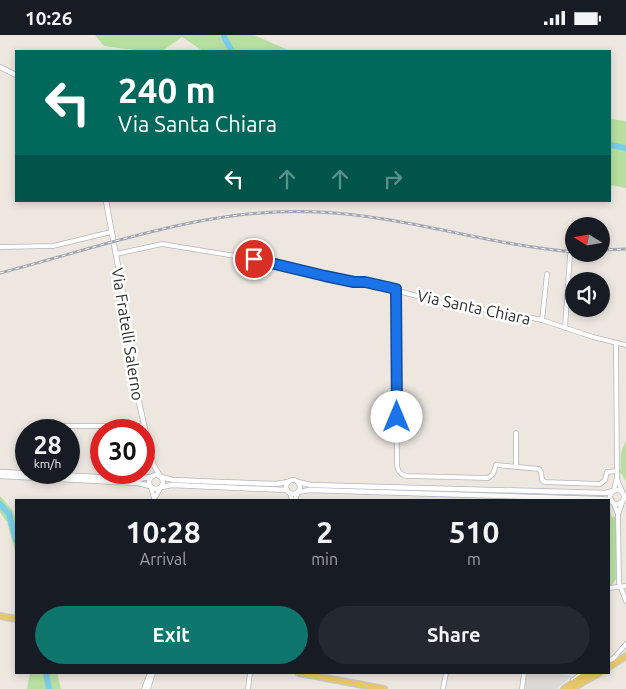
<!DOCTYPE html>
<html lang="en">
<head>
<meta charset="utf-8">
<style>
	:root { --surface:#171b24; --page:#242831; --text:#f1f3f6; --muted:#9ea1a6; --accent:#0f766e }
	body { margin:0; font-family:Ubuntu,sans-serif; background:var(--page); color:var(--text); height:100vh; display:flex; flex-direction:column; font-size:19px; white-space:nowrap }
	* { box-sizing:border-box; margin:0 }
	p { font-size:16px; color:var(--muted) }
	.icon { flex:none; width:28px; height:28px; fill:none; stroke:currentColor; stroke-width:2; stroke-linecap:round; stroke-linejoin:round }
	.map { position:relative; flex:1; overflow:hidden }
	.sheet { position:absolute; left:15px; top:464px; width:595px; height:175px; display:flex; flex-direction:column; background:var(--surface); border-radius:0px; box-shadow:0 2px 8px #0003 }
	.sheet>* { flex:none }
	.banner { position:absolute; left:15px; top:15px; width:596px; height:152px; border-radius:0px; box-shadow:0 2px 8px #0003; background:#00695c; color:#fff; overflow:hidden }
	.needle { width:32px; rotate:281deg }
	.buttons { position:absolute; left:565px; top:182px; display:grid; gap:10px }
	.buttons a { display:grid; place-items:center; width:45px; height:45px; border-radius:50%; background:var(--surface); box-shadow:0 2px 8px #0003; font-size:25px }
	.speed { position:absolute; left:15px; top:384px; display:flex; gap:10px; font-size:25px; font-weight:700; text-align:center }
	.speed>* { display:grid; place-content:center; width:65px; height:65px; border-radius:50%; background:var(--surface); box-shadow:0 2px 8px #0003; line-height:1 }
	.speed small { font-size:12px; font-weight:400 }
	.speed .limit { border:8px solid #d22; background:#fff; color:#111 }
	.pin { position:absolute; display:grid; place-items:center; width:42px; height:42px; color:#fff; margin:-21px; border:2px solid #fff; border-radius:50%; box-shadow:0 1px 5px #0007 }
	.me { position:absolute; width:55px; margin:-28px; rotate:0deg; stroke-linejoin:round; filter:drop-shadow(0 0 4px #0008) }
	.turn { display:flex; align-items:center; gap:18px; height:105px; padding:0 20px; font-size:22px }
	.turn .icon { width:65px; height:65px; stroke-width:2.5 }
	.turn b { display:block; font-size:35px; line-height:42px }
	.lanes { display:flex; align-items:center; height:48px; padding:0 20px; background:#0003; justify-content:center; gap:25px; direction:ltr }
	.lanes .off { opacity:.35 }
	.eta { display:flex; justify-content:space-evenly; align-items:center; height:85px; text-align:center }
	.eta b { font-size:30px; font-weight:700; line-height:35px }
	.cta { display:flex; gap:10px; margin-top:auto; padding:10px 20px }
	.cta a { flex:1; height:58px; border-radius:30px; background:var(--accent); color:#fff; font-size:20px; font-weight:700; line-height:58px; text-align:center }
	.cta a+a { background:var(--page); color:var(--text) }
	.status { display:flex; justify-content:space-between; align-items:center; height:35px; padding:0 25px; background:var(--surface); direction:ltr }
	.status svg { height:14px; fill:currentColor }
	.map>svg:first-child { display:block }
	.green { fill:#b7dfa0 }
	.plaza { fill:#dddad6 }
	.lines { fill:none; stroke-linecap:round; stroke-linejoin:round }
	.river { stroke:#7acde7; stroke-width:6 }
	.minor-casing { stroke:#b3b6bf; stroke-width:5.5 }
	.tertiary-casing { stroke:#b3b6bf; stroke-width:6 }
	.primary-casing { stroke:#c8c8c8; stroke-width:8 }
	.minor { stroke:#fff; stroke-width:4 }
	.tertiary { stroke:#fff; stroke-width:4.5 }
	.primary { stroke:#e8c769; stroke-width:5.5 }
	.rail-casing { stroke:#a2a6b5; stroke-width:3 }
	.rail { stroke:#fff; stroke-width:1; stroke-dasharray:4; stroke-linecap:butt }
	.route-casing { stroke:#114b97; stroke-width:12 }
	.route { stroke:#1a73e8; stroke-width:9 }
	.labels { text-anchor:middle; stroke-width:5; stroke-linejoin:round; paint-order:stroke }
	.street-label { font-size:16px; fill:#2c2c2c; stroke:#fff }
</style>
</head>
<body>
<div class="status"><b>10:26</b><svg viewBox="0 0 49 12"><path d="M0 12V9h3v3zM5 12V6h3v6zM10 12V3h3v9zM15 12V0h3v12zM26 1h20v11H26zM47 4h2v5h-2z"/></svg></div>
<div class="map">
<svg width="626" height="654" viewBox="0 0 626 654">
	<rect width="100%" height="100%" fill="#ede7e0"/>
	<!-- green -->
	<g class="green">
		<path d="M95 0H254L290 16H203L182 2 162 16H142L104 11Z"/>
		<path d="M610 84 626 86V153L610 150Z"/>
		<path d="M625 406 626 412V446L620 437C622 431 620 425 621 419 622 414 624 411 625 406Z"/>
		<path d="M0 461 13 476 16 486V520L7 487 0 477Z"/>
		<path d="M609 474 612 482H616V544L612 550H609Z"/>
		<path d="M30 638H57L61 654H27Z"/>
	</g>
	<!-- plaza -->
	<path class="plaza" d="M527 638H552L572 641 556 654H524Z"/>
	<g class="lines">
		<!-- river -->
		<g class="river">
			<path d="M224 0 225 4 232 16"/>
			<path d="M610 110 626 113"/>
			<path d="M0 469 9 479 16 505"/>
			<path d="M46 638 49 654"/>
		</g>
		<!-- minor casing -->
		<g class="minor-casing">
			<g id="minor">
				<path d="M0 212 53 211 111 197"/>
				<path d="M116 219 162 209 254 224 354 247H365L443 268 513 279 542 285 593 302 626 310"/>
				<path d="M396 255 397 428C397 436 400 440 408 441L488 443 493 439 496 430 539 434 541 437 542 445 545 447 600 449 605 445 607 437 617 436"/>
				<path d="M542 285 547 239"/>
				<path d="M565 293 570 220"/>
				<path d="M62 391H144"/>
				<path d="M516 398V432"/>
				<path d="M617 444 622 456"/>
				<path d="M151 453 154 463"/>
				<path d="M614 455 617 442 616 308"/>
				<path d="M290 458 292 465"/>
				<path d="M154 464 161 452"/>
				<path d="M295 465 298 457"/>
				<path d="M613 467 618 479 619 548 626 566"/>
				<path d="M618 479 622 468"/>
				<path d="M609 553 626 551"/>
				<path d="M609 625 613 624 626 609"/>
				<path d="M573 645 583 638"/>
				<path d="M144 654 150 638"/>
				<path d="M148 654 153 638"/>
				<path d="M248 654 250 638"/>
				<path d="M443 654 446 638"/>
				<path d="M522 654 524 638"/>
			</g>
		</g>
		<!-- tertiary casing -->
		<g class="tertiary-casing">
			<g id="tertiary">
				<path d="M0 32 16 40"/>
				<path d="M106 166 123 258 132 332 138 363 153 429 160 441"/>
				<path d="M0 437 138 444 150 442"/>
				<circle cx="156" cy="447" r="7"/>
				<path d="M0 441 138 448 150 451"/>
				<path d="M161 442 173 445 221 447 276 449 288 447"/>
				<circle cx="293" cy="452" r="7"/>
				<path d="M298 447 311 450 606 458 613 456"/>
				<path d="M161 452 172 450 287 455"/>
				<circle cx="617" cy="462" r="7"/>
				<path d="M298 457 310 455 600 464 611 465"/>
			</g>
		</g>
		<!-- primary casing -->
		<g class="primary-casing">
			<g id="primary">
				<path d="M0 581 16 584"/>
				<path d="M609 632 626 621"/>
				<path d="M299 638 384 654"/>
				<path d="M564 654 580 643 590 638"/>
				<path d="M571 654 599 638"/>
			</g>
		</g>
		<!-- minor -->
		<use href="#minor" class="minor"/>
		<!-- tertiary -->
		<use href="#tertiary" class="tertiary"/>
		<!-- primary -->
		<use href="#primary" class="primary"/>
		<!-- rail casing -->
		<g class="rail-casing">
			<g id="rail">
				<path d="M601 215 626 214"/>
				<path d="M0 238C105 211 209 171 319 177 405 181 488 210 574 217"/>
			</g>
		</g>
		<!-- rail -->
		<use href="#rail" class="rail"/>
	</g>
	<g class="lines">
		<!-- route casing -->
		<g class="route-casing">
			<path id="route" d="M254 224 325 241 354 247H365L396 254 397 382"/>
		</g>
		<!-- route -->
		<use href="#route" class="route"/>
	</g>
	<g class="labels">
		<!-- street labels -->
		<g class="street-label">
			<text transform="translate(474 272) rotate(12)" y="6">Via Santa Chiara</text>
			<text transform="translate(128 299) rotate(81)" y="6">Via Fratelli Salerno</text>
		</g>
	</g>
</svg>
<div class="buttons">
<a><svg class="needle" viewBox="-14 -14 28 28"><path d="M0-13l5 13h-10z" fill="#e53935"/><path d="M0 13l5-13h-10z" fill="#9ea1a6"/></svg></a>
<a><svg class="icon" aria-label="sound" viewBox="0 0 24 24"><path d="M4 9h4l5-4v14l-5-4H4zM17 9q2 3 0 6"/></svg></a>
</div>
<div class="speed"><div>28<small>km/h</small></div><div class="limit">30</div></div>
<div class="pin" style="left:254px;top:224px;background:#d93025"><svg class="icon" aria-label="arrive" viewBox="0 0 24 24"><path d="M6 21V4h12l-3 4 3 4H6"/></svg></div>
<svg class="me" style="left:397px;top:382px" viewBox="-20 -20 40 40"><circle r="19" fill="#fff"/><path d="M0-13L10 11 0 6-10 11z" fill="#1a73e8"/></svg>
<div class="banner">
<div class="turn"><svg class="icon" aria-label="left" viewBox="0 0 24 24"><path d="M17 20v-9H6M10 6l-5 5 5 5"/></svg><div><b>240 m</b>Via Santa Chiara</div></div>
<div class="lanes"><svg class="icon" aria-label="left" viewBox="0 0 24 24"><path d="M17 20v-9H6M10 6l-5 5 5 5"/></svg><svg class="icon off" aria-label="ahead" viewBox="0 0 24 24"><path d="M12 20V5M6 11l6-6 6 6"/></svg><svg class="icon off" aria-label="ahead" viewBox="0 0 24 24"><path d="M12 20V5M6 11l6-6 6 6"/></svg><svg class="icon off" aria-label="right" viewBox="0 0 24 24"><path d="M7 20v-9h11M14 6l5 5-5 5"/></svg></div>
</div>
<section class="sheet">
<div class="eta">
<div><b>10:28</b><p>Arrival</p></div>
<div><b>2</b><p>min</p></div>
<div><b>510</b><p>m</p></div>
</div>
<div class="cta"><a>Exit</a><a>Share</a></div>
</section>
</div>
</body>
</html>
